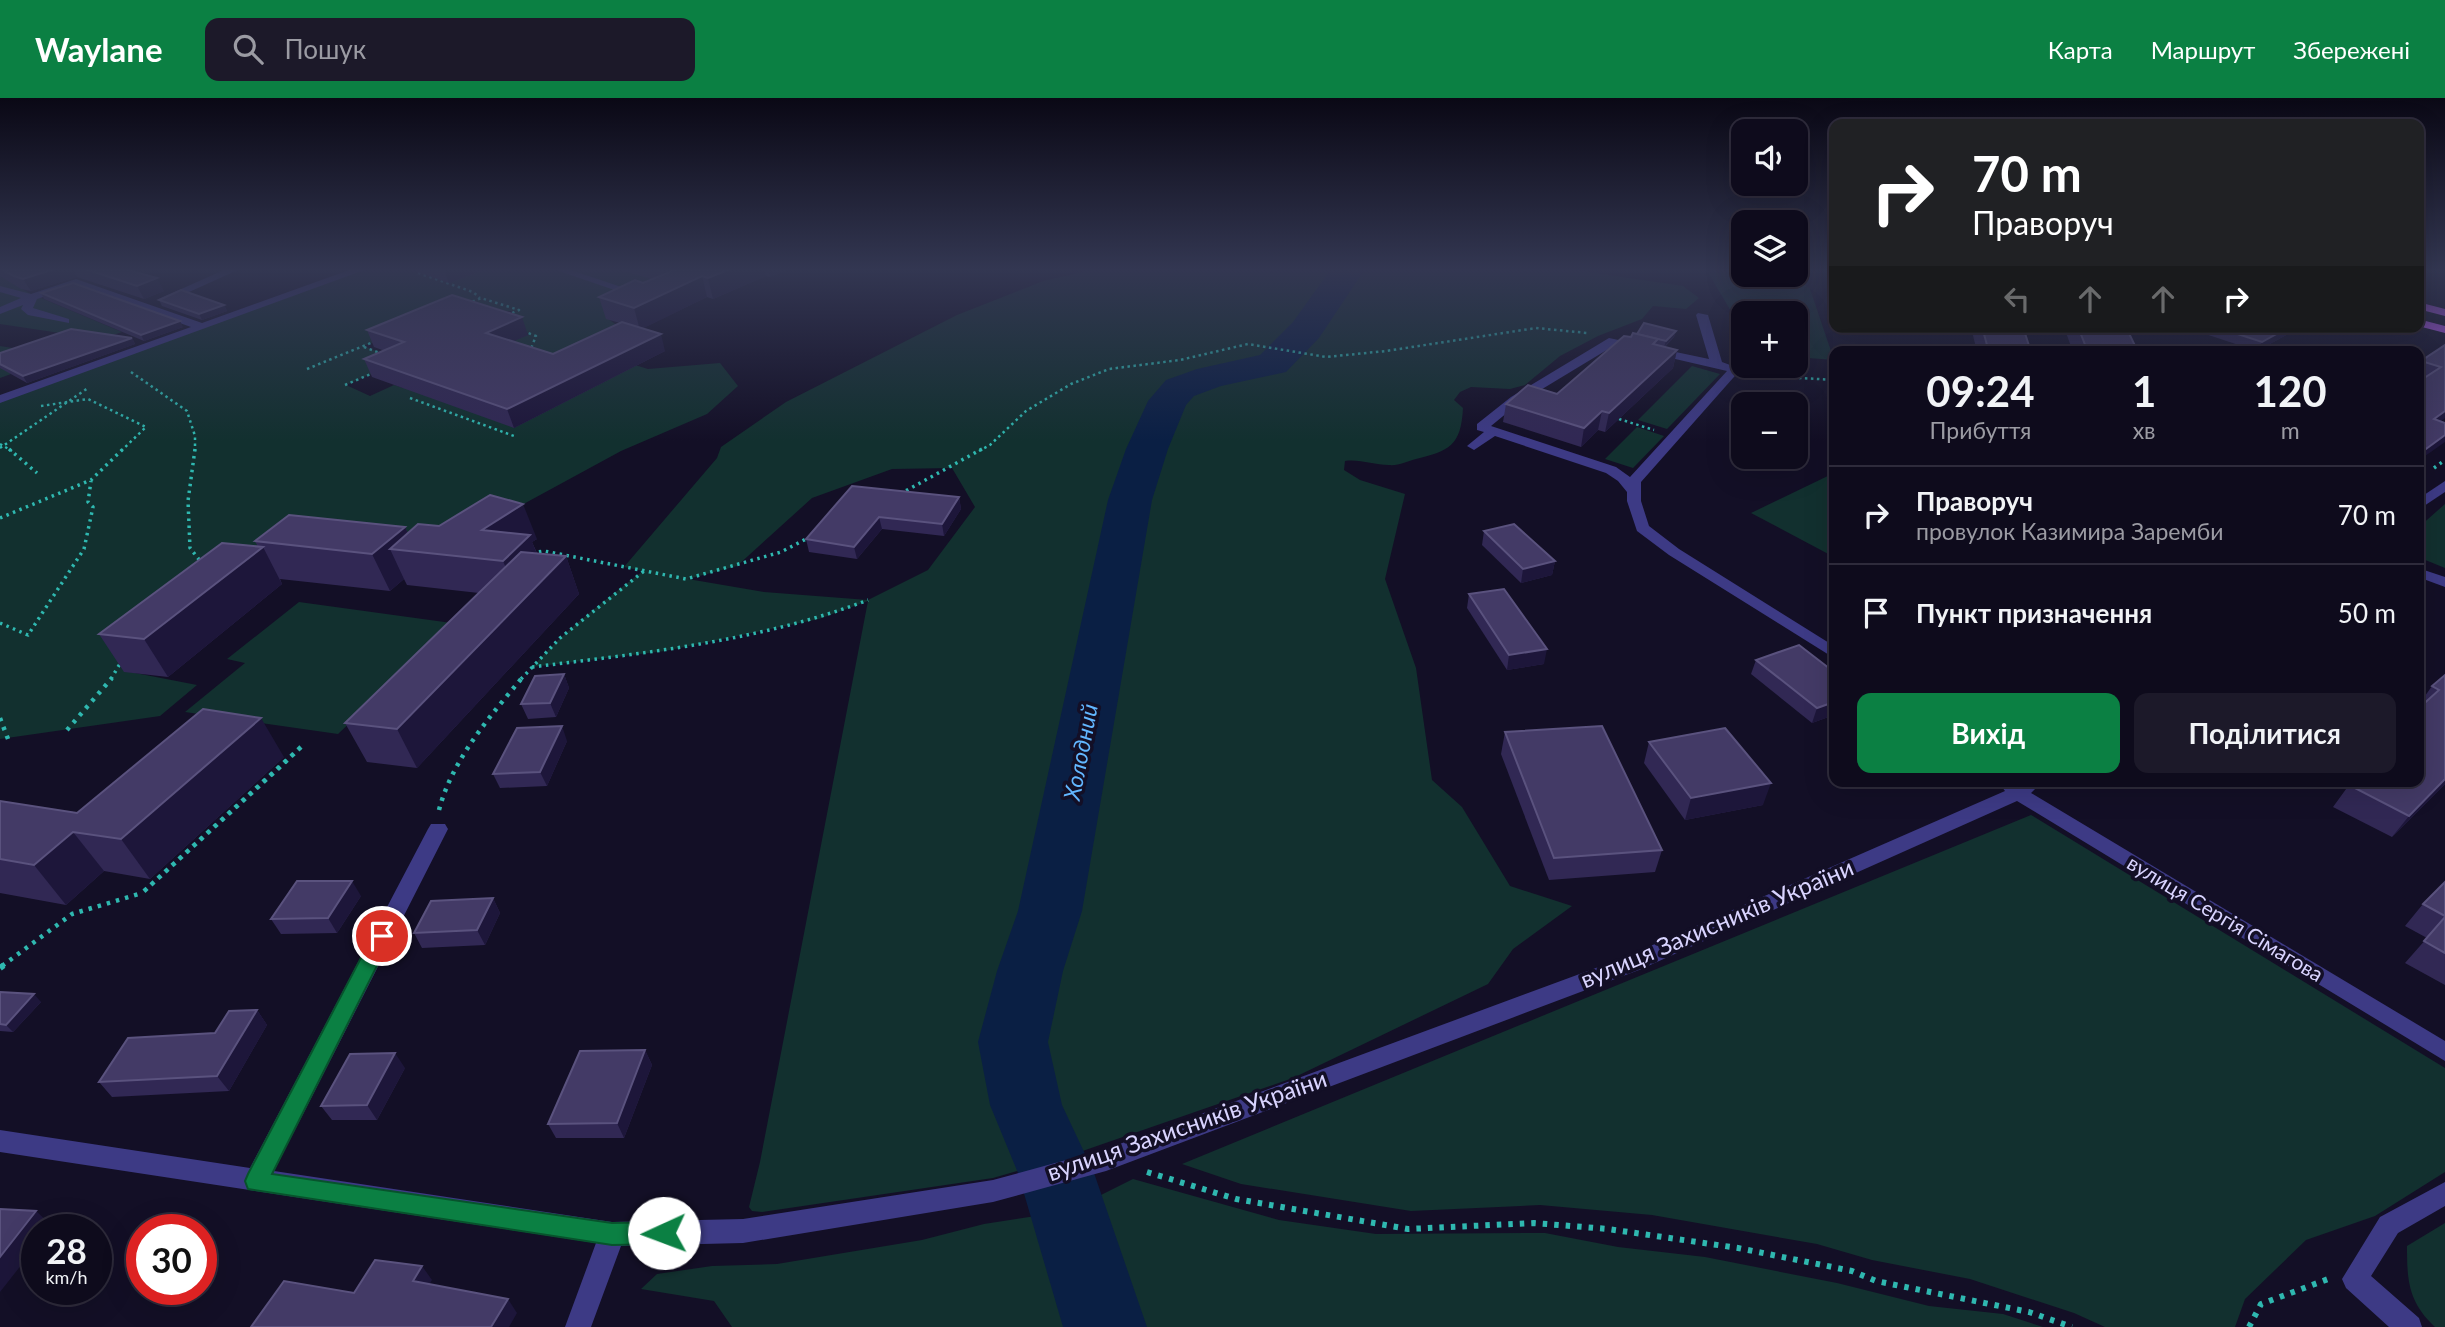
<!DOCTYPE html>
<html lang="uk">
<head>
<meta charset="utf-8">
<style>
	:root { --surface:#0e0b1c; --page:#1c1929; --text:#f1f3f6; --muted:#9b9ba3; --line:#2e2b3b; --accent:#0b8043 }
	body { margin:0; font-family:Lato,sans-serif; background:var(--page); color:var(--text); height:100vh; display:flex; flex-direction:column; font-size:26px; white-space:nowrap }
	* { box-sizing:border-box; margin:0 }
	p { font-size:23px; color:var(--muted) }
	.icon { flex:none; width:38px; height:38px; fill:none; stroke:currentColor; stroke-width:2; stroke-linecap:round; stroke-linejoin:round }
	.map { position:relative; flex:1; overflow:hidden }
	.drawer { position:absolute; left:1829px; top:248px; width:595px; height:441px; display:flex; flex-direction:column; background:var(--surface); border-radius:14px; box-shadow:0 7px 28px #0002,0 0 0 2px var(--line) }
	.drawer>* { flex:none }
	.top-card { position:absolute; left:1829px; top:21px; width:595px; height:214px; border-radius:14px; box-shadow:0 7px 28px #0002,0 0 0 2px var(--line); background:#202124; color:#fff; overflow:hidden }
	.fabs { position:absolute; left:1731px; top:21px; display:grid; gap:14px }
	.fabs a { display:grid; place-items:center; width:77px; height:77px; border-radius:14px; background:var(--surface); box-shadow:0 7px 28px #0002,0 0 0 2px var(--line); font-size:35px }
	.speed { position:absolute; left:21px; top:1116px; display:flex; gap:14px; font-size:35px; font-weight:700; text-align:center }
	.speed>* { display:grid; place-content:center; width:91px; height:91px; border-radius:50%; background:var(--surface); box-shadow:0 7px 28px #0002,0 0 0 2px var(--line); line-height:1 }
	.speed small { font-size:18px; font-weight:400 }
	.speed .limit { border:10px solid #d22; background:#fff; color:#111 }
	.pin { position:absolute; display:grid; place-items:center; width:60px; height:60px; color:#fff; margin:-30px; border:4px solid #fff; border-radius:50%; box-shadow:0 2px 7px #0007 }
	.me { position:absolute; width:77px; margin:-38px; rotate:268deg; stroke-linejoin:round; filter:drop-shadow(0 0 5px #0008) }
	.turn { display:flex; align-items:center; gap:24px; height:147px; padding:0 28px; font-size:32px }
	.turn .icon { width:91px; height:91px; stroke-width:2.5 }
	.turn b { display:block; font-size:49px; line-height:60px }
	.lanes { display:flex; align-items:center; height:66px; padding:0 28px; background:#0003; justify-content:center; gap:35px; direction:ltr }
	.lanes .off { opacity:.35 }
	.eta { display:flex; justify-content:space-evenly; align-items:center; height:119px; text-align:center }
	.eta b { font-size:42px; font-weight:700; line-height:49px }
	.button { display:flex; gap:14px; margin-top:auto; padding:14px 28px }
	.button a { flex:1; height:80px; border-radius:14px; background:var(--accent); color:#fff; font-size:28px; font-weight:700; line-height:80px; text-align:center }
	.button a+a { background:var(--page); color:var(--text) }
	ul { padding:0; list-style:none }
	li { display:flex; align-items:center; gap:21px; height:98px; padding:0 28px; border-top:2px solid var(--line) }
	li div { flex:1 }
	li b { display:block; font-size:26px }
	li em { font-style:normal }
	header { display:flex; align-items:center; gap:42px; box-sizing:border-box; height:98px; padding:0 35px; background:var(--accent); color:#fff }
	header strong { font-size:33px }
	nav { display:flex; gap:38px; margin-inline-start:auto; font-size:24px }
	.search { width:490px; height:63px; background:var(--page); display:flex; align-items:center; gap:18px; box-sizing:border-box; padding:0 24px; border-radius:14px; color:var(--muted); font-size:26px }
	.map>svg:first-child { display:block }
	.green { fill:#12302f; fill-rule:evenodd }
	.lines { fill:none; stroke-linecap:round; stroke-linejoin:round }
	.river { fill:#0a1f44; fill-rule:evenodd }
	.path-far3 { stroke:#2fb8b0; stroke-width:2.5; stroke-dasharray:2.5 3.5; stroke-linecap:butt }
	.path-far2 { stroke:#2fb8b0; stroke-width:3.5; stroke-dasharray:2.5 4.5; stroke-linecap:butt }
	.path-far1 { stroke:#2fb8b0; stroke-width:4.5; stroke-dasharray:3.5 6; stroke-linecap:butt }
	.path { stroke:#2fb8b0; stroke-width:6; stroke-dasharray:4.5 7; stroke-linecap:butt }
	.minor { fill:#3d3a85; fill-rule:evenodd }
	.major { fill:#c25bff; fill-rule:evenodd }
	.wall { fill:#312854 }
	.shaded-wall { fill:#1d163a }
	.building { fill:#433a66; stroke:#5a527e; stroke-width:2 }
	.route { fill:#0b8043; stroke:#07532c; stroke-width:2 }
	.labels { text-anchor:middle; stroke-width:7; stroke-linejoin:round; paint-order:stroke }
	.street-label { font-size:21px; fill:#d9d4ff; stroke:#130f26 }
	.water-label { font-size:23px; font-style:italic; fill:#62b6ff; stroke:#130f26 }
	.near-street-label { font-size:24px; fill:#d9d4ff; stroke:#130f26 }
</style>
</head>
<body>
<header>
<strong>Waylane</strong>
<div class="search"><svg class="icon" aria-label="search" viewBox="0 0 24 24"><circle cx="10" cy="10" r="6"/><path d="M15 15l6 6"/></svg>Пошук</div>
<nav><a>Карта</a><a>Маршрут</a><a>Збережені</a></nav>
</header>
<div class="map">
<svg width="2445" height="1229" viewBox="0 0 2445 1229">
	<rect width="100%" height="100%" fill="#130f26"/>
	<!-- green -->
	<g class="green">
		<path d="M362 171H720L607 220 630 237 596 255 648 271 720 265 738 288 707 316 621 353 507 415 436 442 286 448 125 573 197 587 160 618 0 641V301ZM473 203 505 213H516L492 224 530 236 403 290 394 287 370 298 346 287 401 263 364 248Z"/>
		<path d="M1096 171H1569L1683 188 1699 200 1686 211 1653 208 1642 221 1598 238 1560 258 1525 287 1510 291 1471 289 1460 294 1454 302 1463 310C1461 348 1449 353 1416 361 1408 363 1398 368 1389 367 1374 367 1360 361 1345 363L1344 372 1360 382 1405 396 1385 481 1416 570 1432 682 1462 709 1510 788 1572 808 1513 851 1488 886 1293 980 1071 1057 993 1080 762 1114 752 1113 749 1109 760 1064 868 503 819 521 665 553 532 569C565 532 604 503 643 473L624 469 717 360 721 349 786 304 957 217 1043 183ZM952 370 975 409 928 472 868 502 764 494 688 481 737 468 812 400 892 371Z"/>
		<path d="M1706 171H1743V177H1791L1810 191 1834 262 1796 259V215H1743V243L1738 225Z"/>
		<path d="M0 178 29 195 122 234 7 273 11 276 0 280V248L25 252 60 235 0 226Z"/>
		<path d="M1692 268 1720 276 1667 331 1638 322Z"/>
		<path d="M1637 329 1664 338 1633 370 1605 361Z"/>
		<path d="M1834 375V459L1751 415Z"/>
		<path d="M2445 406V470L2418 459 2419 429Z"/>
		<path d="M299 504 488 530 407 571 338 636 185 614 245 565 227 561Z"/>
		<path d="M2031 717 2445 970V1074L2375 1118 2306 1142 2245 1201 2235 1229H2105L2074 1215 1970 1181 1872 1162 1817 1146 1652 1117 1540 1107 1411 1113 1241 1086 1182 1066Z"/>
		<path d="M1133 1081 1279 1122 1376 1136 1545 1135 1618 1149 1705 1159 1837 1185 1929 1208 2003 1216 2043 1229H732L714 1203 641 1191 657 1176 712 1168 777 1166 922 1142 984 1126 1069 1113Z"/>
		<path d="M2445 1125V1229H2435C2408 1204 2407 1182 2407 1148Z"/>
	</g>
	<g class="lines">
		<!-- river -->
		<path class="river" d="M1331 171H1365L1319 240 1286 274 1221 288 1194 298 1186 307 1168 351 1152 402 1082 813 1063 873 1048 944 1062 1007 1094 1075 1147 1229H1063L1018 1075 990 1007 978 944 997 873 1018 813 1108 402 1126 351 1148 303 1166 282 1197 271 1260 257 1293 224Z"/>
		<!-- path-far3 -->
		<g class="path-far3">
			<path d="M418 175 473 194 480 200"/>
			<path d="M467 206 481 200 519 212 507 217"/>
			<path d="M523 233 536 238 530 253"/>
			<path d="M364 249 385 257"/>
			<path d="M307 271 378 242"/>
			<path d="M131 274 187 313 195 338V353"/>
			<path d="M1751 277 1834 282"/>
			<path d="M345 287 373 275"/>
			<path d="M410 300 514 338"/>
			<path d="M41 308 88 301 146 329 121 353"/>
			<path d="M1619 321 1654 332"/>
			<path d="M0 346 12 353"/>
			<path d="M0 350 88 290"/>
			<path d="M979 353 990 347 1026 313 1071 286 1109 271 1180 262 1248 246 1326 259 1386 253 1536 230 1587 235"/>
		</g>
		<!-- path-far2 -->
		<g class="path-far2">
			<path d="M9 351 37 375"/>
			<path d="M195 351 188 403 190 450 201 464"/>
			<path d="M2434 370 2445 362"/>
			<path d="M900 396 982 351"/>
			<path d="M0 420 91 382 123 351"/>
			<path d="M532 455 544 453 686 481 781 454 810 439"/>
			<path d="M0 525 28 537 84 451 93 409 88 404 91 383"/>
			<path d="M532 569C645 555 761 543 868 502"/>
			<path d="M111 581 121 564"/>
			<path d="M521 581 560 540 644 473"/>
		</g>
		<!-- path-far1 -->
		<g class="path-far1">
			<path d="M0 620 8 641"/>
			<path d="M67 632 112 580"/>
			<path d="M301 649 281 668 142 795Z"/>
			<path d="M439 712C452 662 490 618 522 580"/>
			<path d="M2 868 72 816 142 795"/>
		</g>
		<!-- path -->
		<g class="path">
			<path d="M0 870 4 867"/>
			<path d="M1147 1074 1236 1101 1408 1131 1534 1125 1608 1131 1738 1150 1852 1173 1876 1183 2029 1214 2072 1229"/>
			<path d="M2249 1229 2261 1206 2331 1180"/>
		</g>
		<!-- minor -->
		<g class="minor">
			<path d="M226 171H240L169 203 159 201Z"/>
			<path d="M352 171H367L0 305V297L191 229 76 188 37 201 33 210 69 221V225L28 217 21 211 23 207 0 216V209L21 200 0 194V188L31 196 76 181 202 225Z"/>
			<path d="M553 171H568L645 197 635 199Z"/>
			<path d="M1698 215 1708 217 1722 264 1741 271 1641 384V403L1649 428 1679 451 1834 548V560L1669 457 1637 433 1627 403V394L1618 383 1606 375 1495 338 1474 352 1467 348 1484 334 1477 332V326L1511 299 1609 240 1709 261 1696 217ZM1615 247 1727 273 1630 379 1616 369 1491 328 1519 305Z"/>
			<path d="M2445 383V394L2418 412V401Z"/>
			<path d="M2418 470 2445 479V489L2418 479Z"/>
			<path d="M1998 684H2042L2031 695 2445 943V963L2017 703 1639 872 1106 1073 993 1104 743 1145 621 1148 591 1229H565L596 1145 0 1054V1032L250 1070 428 731 431 726H445L448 731 274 1073 612 1124 743 1121 993 1082 1106 1051 1623 860 2005 693Z"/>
			<path d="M2445 1084V1108L2398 1135 2371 1178 2419 1220 2422 1229H2389L2346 1190 2342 1181 2380 1119Z"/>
		</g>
		<!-- major -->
		<g class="major">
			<path d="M2418 204 2445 211V218L2418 211Z"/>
			<path d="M2418 221 2445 228V235L2418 228Z"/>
		</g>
	</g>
	<!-- wall -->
	<g class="wall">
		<path d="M0 171H124L164 193 144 201 77 179 31 193 21 191 0 178Z"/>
		<path d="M409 171H486L449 185Z"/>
		<path d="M616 171H789L770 179 766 178 713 201 707 199 643 230 665 253 514 330 372 279 364 261 385 253 374 249 367 232 528 237 513 243 553 256 620 225 606 221 599 199 652 181Z"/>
		<path d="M41 195 183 229 144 243 44 201Z"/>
		<path d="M159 202 224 207 227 213 202 222 162 208Z"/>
		<path d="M1971 229H2023L2031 254H1977Z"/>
		<path d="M2064 229H2126L2138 254H2073Z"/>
		<path d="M2184 229H2301L2257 253Z"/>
		<path d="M1676 233 1674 239 1665 249 1677 252 1673 270 1605 334 1598 332 1581 349 1503 324 1506 306 1557 296 1631 239 1637 236Z"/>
		<path d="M132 240 135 246 27 285 0 270V255Z"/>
		<path d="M2445 247 2440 323 2418 363V284L2426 279 2418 276V267L2421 263Z"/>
		<path d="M852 388 959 399 961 411 944 438 882 431 857 461 809 454 806 441Z"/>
		<path d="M405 429 408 435 537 441 532 444 537 455 566 458 579 496 417 670 367 664 345 625 479 495 407 487 404 481 390 493 280 481 282 486 168 579 124 574 99 536 258 449 255 443Z"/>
		<path d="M1484 433 1555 463 1552 477 1521 485 1482 447Z"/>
		<path d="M1469 496 1544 566 1507 572 1467 510Z"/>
		<path d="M1756 562 1834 574V617L1812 625 1751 576Z"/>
		<path d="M564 576 569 590 556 619 528 621 521 606Z"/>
		<path d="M2445 577V686L2392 739 2333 709 2349 687 2418 684V608L2432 588Z"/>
		<path d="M1505 634 1662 752 1655 774 1549 782 1501 656Z"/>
		<path d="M567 643 547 688 500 690 493 676Z"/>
		<path d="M1649 644 1763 707 1685 722 1644 665Z"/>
		<path d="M284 659 150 781 104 773 66 807 0 795V703L77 715Z"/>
		<path d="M2445 784V887L2405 865 2427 840 2405 828 2423 806Z"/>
		<path d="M361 798 337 835 281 836 271 821Z"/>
		<path d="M493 800 500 815 485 847 422 850 414 835Z"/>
		<path d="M0 894 41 904 13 934 0 933Z"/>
		<path d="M257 912 267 927 229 993 112 999 99 984 215 935Z"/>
		<path d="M645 952 652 967 624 1040H556L548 1026Z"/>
		<path d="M405 970 377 1022H332L321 1008Z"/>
	</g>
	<!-- shaded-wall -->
	<g class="shaded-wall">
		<path d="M54 171H73L77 179 31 193 23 181Z"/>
		<path d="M444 171H486L449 185Z"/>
		<path d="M663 171H704L667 186Z"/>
		<path d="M730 171H764L766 178 713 201 708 180Z"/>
		<path d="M768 171H789L770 179Z"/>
		<path d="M702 178 707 199 640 232 634 210Z"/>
		<path d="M157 180 164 193 144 201 137 188Z"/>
		<path d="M224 207 227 213 202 222 199 216Z"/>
		<path d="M522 219 528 237 493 252 486 235Z"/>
		<path d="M180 223 183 229 144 243 141 237Z"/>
		<path d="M2289 229H2301L2257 253 2262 244Z"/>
		<path d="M1676 233 1674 239 1664 249 1666 243Z"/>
		<path d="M661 236 665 253 514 330 507 311Z"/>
		<path d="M132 240 135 246 27 285 23 278Z"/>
		<path d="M1677 252 1673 270 1605 334 1609 315Z"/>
		<path d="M1602 313 1598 332 1581 349 1584 330Z"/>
		<path d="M2445 313V320L2426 334 2434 321Z"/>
		<path d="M2445 337V344L2418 363 2419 356Z"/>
		<path d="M959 399 961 411 944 438 942 426Z"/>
		<path d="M523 406 537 441 532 444 544 473 518 499 503 463 482 432Z"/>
		<path d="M879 419 882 431 857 461 854 449Z"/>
		<path d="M405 429 417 454 390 451 404 481 390 493 372 456Z"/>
		<path d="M263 449 282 486 168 579 144 541Z"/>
		<path d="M566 458 579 496 417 670 397 631Z"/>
		<path d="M1555 463 1552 477 1521 485 1523 471Z"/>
		<path d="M1547 551 1544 566 1507 572 1509 557Z"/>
		<path d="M564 576 569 590 556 619 550 605Z"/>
		<path d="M1834 604V617L1812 625 1817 610Z"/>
		<path d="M261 620 284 659 150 781 121 741Z"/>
		<path d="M562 628 567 643 547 688 540 674Z"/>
		<path d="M2445 681V686L2392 739 2409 718Z"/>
		<path d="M1771 685 1763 707 1685 722 1691 700Z"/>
		<path d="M73 734 104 773 66 807 34 767Z"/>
		<path d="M352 783 361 798 337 835 328 820Z"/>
		<path d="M493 800 500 815 485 847 477 832Z"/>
		<path d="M34 896 41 904 13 934 6 927Z"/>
		<path d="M257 912 267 927 229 993 217 978Z"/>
		<path d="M645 952 652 967 624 1040 617 1025Z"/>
		<path d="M395 955 405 970 377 1022 367 1007Z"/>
		<path d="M36 1113 52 1128 48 1132H37V1147L0 1194V1159Z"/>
		<path d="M422 1168 432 1182 423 1197 413 1183Z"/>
		<path d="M508 1201 517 1215 509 1229H491Z"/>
	</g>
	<!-- building -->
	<g class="building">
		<path d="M1 171H54L23 181 14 178Z"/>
		<path d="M85 171H124L157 180 137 188Z"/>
		<path d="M677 171H730L708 180 702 178 634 210 599 199 635 182 643 185Z"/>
		<path d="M73 185 180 223 141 237 41 195Z"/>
		<path d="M181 192 224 207 199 216 159 202Z"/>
		<path d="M452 197 522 219 486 235 553 256 622 224 661 236 507 311 364 261 404 244 367 232Z"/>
		<path d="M1644 225 1676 233 1666 243 1637 236Z"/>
		<path d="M1982 229H2023L2031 254H1989Z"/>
		<path d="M2078 229H2126L2138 254H2088Z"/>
		<path d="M2216 229H2289L2262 244Z"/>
		<path d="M71 231 132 240 23 278 0 266V255Z"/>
		<path d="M1633 235 1658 241 1653 246 1677 252 1609 315 1602 313 1584 330 1506 306 1528 287 1557 296 1624 238 1631 239Z"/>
		<path d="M2445 247V313L2434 321 2445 325V337L2419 356 2418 284 2441 269 2421 263Z"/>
		<path d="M852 388 959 399 942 426 879 419 854 449 806 441Z"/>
		<path d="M490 397 523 406 482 432 530 437 503 463 390 451 418 426 439 428Z"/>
		<path d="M289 417 405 429 372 456 255 443Z"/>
		<path d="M1514 426 1555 463 1523 471 1484 433Z"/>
		<path d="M222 445 263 449 144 541 99 536Z"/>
		<path d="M521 454 566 458 397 631 345 625Z"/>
		<path d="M1504 491 1547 551 1509 557 1469 496Z"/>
		<path d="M1799 547 1834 574V604L1817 610 1756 562Z"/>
		<path d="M564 576 550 605 521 606 535 578Z"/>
		<path d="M2445 577V681L2409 718 2349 687 2352 684H2418V611L2439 592 2432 588Z"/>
		<path d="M203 611 261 620 121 741 73 734 34 767 0 761V703L77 715Z"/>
		<path d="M562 628 540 674 493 676 517 630Z"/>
		<path d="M1602 628 1662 752 1554 760 1505 634Z"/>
		<path d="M1725 630 1771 685 1691 700 1649 644Z"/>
		<path d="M297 783H352L328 820 271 821Z"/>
		<path d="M2445 784V818L2423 806Z"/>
		<path d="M493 800 477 832 414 835 431 803Z"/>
		<path d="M2445 819V855L2424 843Z"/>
		<path d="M0 894 34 896 6 927 0 926Z"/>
		<path d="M257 912 217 978 99 984 128 940 215 935 229 913Z"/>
		<path d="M645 952 617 1025 548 1026 580 953Z"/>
		<path d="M395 955 367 1007 321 1008 350 956Z"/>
		<path d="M0 1111 36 1113 0 1159Z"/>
		<path d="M375 1162 422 1168 413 1183 508 1201 491 1229H251L284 1183 354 1195Z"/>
	</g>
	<!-- sky -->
	<linearGradient id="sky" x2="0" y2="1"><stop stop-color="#0a0815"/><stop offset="0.5" stop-color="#333752"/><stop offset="1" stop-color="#333752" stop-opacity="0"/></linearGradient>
	<rect width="2445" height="343" fill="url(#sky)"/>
	<!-- route -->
	<path class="route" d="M382 831 389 833 392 838 272 1076 612 1125 664 1124 673 1127 676 1135 673 1143 664 1146 612 1147 248 1091 245 1083 248 1076 375 833Z"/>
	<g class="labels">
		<!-- street labels -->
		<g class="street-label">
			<text transform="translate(2225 821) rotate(31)" y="7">вулиця Сергія Сімагова</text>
		</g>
		<!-- water labels -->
		<g class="water-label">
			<text transform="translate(1081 654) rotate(-79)" y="8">Холодний</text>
		</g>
		<!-- near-street labels -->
		<g class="near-street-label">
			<text transform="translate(1717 826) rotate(-23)" y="8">вулиця Захисників України</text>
			<text transform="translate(1187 1028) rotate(-19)" y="8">вулиця Захисників України</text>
		</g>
	</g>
</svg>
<div class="fabs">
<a><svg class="icon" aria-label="sound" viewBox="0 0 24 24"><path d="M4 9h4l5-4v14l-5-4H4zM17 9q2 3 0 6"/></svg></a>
<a><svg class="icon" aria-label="layers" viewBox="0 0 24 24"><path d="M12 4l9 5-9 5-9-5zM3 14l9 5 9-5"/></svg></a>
<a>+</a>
<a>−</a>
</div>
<div class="speed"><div>28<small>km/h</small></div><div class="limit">30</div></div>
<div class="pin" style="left:382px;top:838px;background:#d93025"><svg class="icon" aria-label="arrive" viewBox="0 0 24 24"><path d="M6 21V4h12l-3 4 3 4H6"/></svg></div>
<svg class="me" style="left:664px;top:1135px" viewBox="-20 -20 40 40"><circle r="19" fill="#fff"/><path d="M0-13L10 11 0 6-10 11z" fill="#0b8043"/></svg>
<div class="top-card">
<div class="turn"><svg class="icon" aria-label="right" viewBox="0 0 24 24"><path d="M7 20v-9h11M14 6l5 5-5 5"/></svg><div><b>70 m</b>Праворуч</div></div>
<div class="lanes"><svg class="icon off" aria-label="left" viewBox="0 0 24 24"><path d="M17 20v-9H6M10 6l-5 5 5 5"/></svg><svg class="icon off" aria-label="ahead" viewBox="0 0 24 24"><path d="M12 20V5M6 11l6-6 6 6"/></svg><svg class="icon off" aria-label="ahead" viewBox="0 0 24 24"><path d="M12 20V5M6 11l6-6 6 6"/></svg><svg class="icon" aria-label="right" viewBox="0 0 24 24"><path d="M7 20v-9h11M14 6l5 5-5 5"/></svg></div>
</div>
<section class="drawer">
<div class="eta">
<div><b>09:24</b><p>Прибуття</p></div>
<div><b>1</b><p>хв</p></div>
<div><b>120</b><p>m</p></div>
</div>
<ul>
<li><svg class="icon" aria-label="right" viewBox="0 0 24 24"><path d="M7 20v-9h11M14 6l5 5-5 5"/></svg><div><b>Праворуч</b><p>провулок Казимира Заремби</p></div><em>70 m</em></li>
<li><svg class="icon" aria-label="arrive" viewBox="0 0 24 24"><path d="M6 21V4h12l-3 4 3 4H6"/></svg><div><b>Пункт призначення</b></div><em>50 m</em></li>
</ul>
<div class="button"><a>Вихід</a><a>Поділитися</a></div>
</section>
</div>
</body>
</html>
